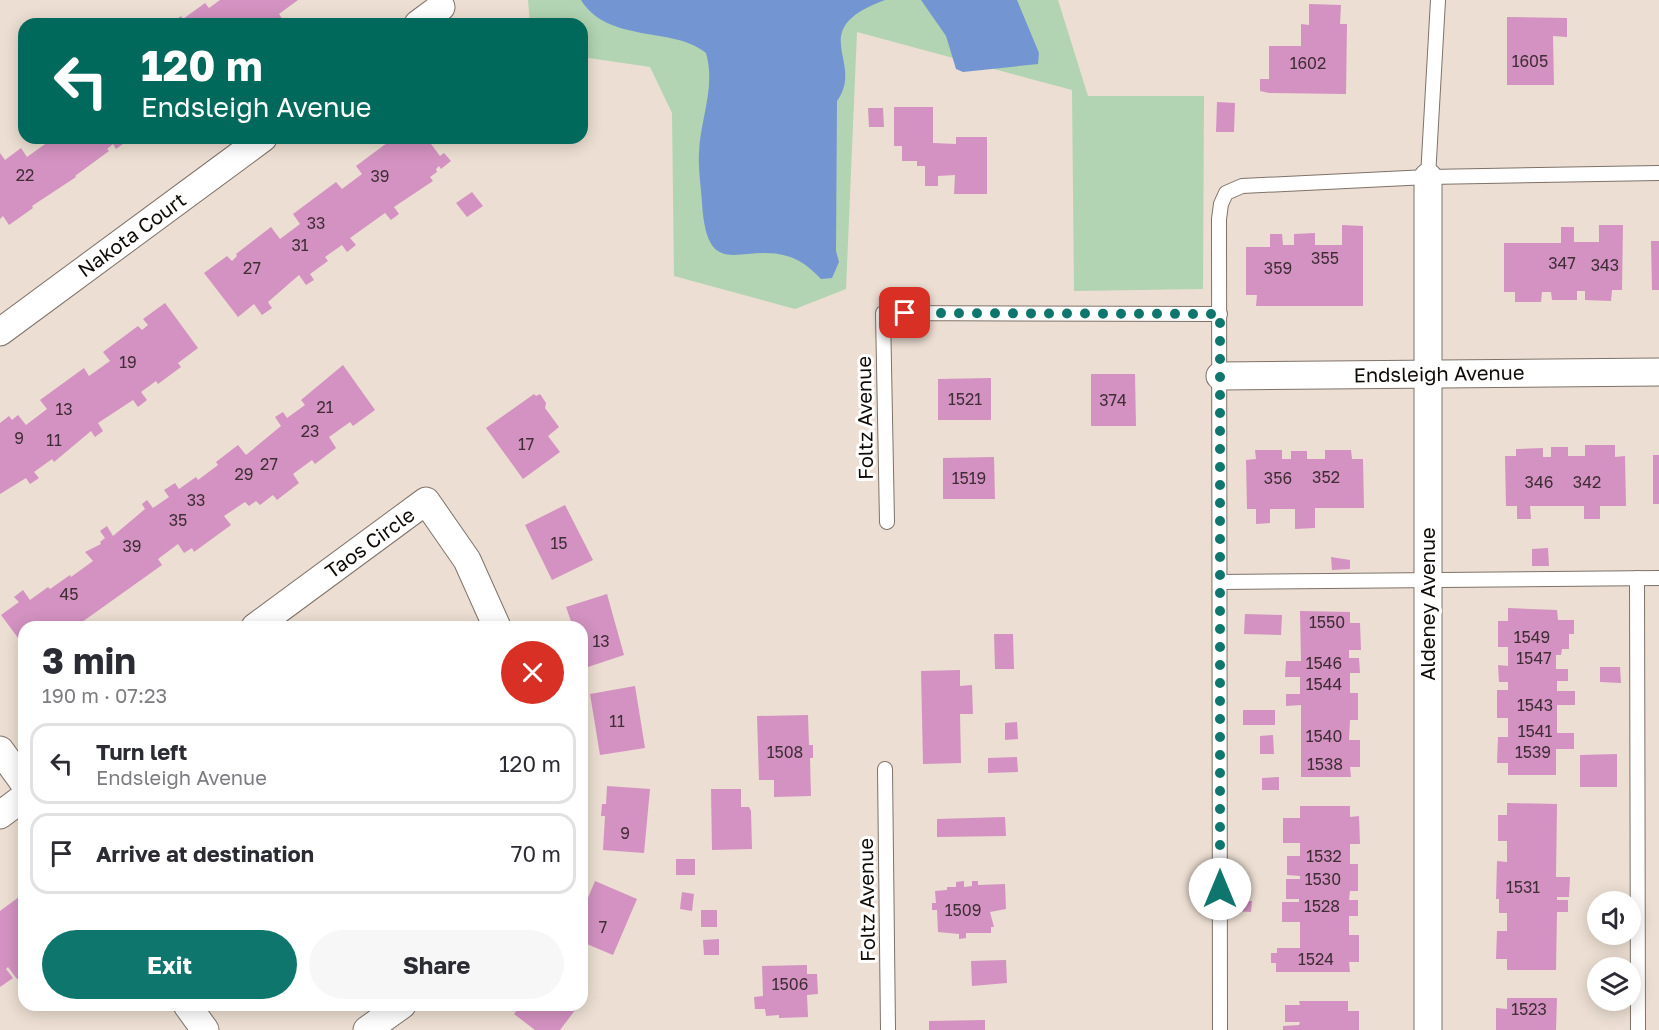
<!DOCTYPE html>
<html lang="en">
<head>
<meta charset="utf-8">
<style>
	:root { --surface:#fff; --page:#f7f7f7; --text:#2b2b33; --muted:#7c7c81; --line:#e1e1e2; --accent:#0f766e }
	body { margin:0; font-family:"Golos Text",sans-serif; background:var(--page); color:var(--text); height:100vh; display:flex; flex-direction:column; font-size:22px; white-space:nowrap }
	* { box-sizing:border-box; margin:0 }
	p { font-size:20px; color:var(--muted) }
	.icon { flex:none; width:33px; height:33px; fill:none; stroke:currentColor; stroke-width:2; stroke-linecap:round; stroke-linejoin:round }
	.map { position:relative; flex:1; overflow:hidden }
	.sheet { position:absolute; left:18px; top:621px; width:570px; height:390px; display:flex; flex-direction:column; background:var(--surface); border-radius:18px; box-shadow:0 3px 15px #0003 }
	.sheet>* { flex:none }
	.hud { position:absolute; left:18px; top:18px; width:570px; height:126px; border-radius:18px; box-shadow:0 3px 15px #0003; background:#00695c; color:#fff; overflow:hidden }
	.controls { position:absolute; left:1587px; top:891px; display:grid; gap:12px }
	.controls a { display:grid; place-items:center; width:54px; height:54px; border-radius:50%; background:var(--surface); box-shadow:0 3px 15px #0003; font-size:30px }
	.pin { position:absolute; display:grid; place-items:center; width:51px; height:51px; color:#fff; margin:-26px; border-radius:12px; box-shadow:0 3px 9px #0006 }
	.me { position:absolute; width:66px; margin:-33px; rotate:0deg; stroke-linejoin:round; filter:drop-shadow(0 0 4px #0008) }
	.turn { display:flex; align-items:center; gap:21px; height:126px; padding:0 24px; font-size:27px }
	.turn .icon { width:78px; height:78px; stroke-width:2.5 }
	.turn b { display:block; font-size:42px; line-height:51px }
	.round { display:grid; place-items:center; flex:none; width:63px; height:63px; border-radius:32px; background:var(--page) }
	.summary { display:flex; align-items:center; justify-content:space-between; height:102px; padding:0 24px }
	h1 { font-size:36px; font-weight:700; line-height:45px }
	.button { display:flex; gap:12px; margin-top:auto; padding:12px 24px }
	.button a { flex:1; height:69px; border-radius:36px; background:var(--accent); color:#fff; font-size:24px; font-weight:700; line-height:69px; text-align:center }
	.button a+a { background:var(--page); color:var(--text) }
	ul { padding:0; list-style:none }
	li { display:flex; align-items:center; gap:18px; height:81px; margin:0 12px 9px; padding:0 12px; border:3px solid var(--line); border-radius:18px }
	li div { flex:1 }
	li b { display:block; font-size:22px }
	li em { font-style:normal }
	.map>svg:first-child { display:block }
	.green { fill:#b2d4b2 }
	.water { fill:#7396d3 }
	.building { fill:#d392c1 }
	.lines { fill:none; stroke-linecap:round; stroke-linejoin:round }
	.service-casing { stroke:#7f7268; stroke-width:16 }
	.minor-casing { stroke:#7f7268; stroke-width:29 }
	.service { stroke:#fff; stroke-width:14 }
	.minor { stroke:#fff; stroke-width:27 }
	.route { stroke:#0f766e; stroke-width:10; stroke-dasharray:0 18 }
	.labels { text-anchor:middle; stroke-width:6; stroke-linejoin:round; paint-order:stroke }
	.number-label { font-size:16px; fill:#402d36 }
	.street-label { font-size:20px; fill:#0f0b07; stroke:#fff }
</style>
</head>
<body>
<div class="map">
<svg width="1659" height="1030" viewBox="0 0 1659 1030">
	<rect width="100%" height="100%" fill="#ecded2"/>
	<!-- green -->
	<path class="green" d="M528 0H1058L1088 96H1204L1203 289 1074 291 1072 90 857 32 846 289 795 309 674 276 672 113 650 67 582 57V24H530Z"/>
	<!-- water -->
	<g class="water">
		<path d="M581 0H885C803 30 866 61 837 101L836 251 839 262 832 278 821 279C811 269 802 260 787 256 740 243 707 283 702 203 701 187 698 169 699 153 700 119 716 88 706 53 674 26 608 44 581 0Z"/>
		<path d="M921 0H1017L1039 53 1038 64 963 72 956 69 946 36Z"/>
	</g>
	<!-- building -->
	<g class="building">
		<path d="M220 0H298L279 14 283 20 278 24H171L181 16 183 19 205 3 209 8Z"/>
		<path d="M1309 4 1341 5 1340 24H1347L1346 94 1269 93 1260 91V79H1269V46H1301V24L1309 25Z"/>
		<path d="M1507 17 1567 18V37L1553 36 1554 85H1507Z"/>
		<path d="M1217 102 1235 103 1234 132H1216Z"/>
		<path d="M894 107H933V143L956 144V137H987V194H954L955 175 938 176V186H925V166H917V161H902V146H894Z"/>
		<path d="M868 108H883L884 127H869Z"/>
		<path d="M45 138H131L116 149 113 144 107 149 109 151 75 176 76 177 32 206 33 208 9 225 3 216 0 219V153L5 160 21 148 27 157 48 142Z"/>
		<path d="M402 138H434L436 141 431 144 440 156 444 153 451 161 441 169 439 166 436 169 437 172 430 177 433 181 394 207 399 214 391 220 385 213 350 238 356 245 347 252 342 245 325 257 328 261 310 274 314 280 306 285 299 275 268 302 272 308 262 315 254 304 238 317 204 273 227 256 232 261 237 256 236 254 271 227 280 239 300 224 293 214 336 182 342 189 362 174 356 166 391 140 394 143Z"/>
		<path d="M472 192 483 206 467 217 456 203Z"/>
		<path d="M1342 225 1363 226V306H1256L1257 295H1246V247H1270V234H1282L1283 245H1294V234L1315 233V245H1342Z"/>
		<path d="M1599 225H1623L1622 290H1612L1611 301 1585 300V291H1577V300H1552L1551 292H1542L1541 302H1515V292H1504V243H1561V227H1574V242H1599Z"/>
		<path d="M1651 241H1659V290H1652Z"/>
		<path d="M165 303 198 348 178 363 181 367 158 384 156 381 141 392 147 400 138 407 133 400 98 423 103 431 95 437 91 431 54 462 52 459 34 472 39 478 30 484 26 478 0 494V423L9 416 12 420 18 415 26 425 47 409 40 400 84 368 89 376 110 361 103 352 138 326 142 330 148 325 143 319Z"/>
		<path d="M343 365 375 410 353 426 350 422 329 437 336 448 315 464 312 460 293 474 299 483 277 500 273 495 260 505 256 501 249 506 245 502 224 516 231 525 194 552 192 548 184 553 178 544 158 559 162 565 75 627H24V646L1 615 19 602 14 597 23 590 30 600 48 587 50 589 70 575 71 577 93 561 85 552 101 544 100 542 105 538 100 531 107 526 113 536 145 509 142 504 147 500 153 508 169 497 164 490 175 483 179 489 196 477 198 480 218 465 216 462 238 445 246 455 281 426 275 417 283 412 287 418 305 405 301 400Z"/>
		<path d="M1091 374H1135L1136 426H1091Z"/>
		<path d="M991 378V420H938V379Z"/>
		<path d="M534 394 536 396 540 394 546 403 545 408 559 427 548 436 560 452 523 479 486 428Z"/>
		<path d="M1585 445H1615V457L1625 456 1626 506H1600V519H1584V506H1530L1531 519H1517V506H1506L1505 456H1516V449L1543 448V457H1551V447H1568V456H1585Z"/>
		<path d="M1255 450H1282V459H1291V451H1307V459H1325V450H1351L1352 459H1363L1364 508H1315V528L1295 529V509H1270V523L1256 524V509H1247L1246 460 1256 459Z"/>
		<rect x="1653" y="455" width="6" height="49"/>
		<path d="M994 457 995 499H943V458Z"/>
		<path d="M565 505 593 560 552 580 525 525Z"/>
		<path d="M1548 548 1549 566H1532V549Z"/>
		<path d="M1331 557 1350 560V569L1332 570Z"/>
		<path d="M607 594 624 655 585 668 582 659V627H564L572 624 566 607Z"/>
		<path d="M1508 608 1557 610 1558 620H1574V634H1569V649H1562L1561 655H1556V669H1568V681H1557V691H1575V705H1557V733H1574V749H1556V775H1508V763H1497L1498 737H1508V718H1497V690H1508V682H1499L1498 665 1508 666V647H1498V621H1508Z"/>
		<path d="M1300 611 1350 612V623H1360L1361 650H1349V658H1359L1360 673H1350V693H1358V720H1350L1349 740H1360V767H1350L1351 777H1301V705L1286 706V694H1300V677H1285L1286 661H1301Z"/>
		<path d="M1245 614 1282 615 1281 635 1244 634Z"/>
		<path d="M994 634H1013L1014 669H995Z"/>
		<path d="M1600 667H1620L1621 683 1600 682Z"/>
		<path d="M960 670V686L972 685 973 714H960L961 763 923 764 921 671Z"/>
		<path d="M635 686 645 748 600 755 590 694Z"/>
		<rect x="1243" y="710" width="32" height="15"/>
		<path d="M808 715 809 745H813V758H810L811 796 774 797V780H759L757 716Z"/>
		<path d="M1017 722 1018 739 1005 740V723Z"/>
		<path d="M1273 735 1274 754H1260V736Z"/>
		<path d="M1617 754V787H1580V755Z"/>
		<path d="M1017 757 1018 772 988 773V758Z"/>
		<path d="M1279 777V790H1262V778Z"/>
		<path d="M607 786 650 789 644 853 603 850 605 816H601L602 804H606Z"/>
		<path d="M711 789H741V807H749L751 811 752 849 712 850Z"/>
		<path d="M1507 803 1557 804 1556 877H1570L1569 897H1557V900H1568V912H1557L1556 970H1507V959H1496L1497 931H1507V913H1499V899H1496L1497 861 1507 862V841H1498V815H1507Z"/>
		<path d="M1300 806H1350V817L1359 816 1360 844H1350V864H1358V891H1350L1349 900H1358V916H1349V935H1359V962H1349L1350 972H1276V963H1271V953H1277V948H1300V922H1282V902H1299V899H1286V879H1300V876L1287 875V856H1300V843H1283V818H1300Z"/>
		<path d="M1005 817 1006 836 937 837V819Z"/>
		<rect x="676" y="859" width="19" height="16"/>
		<path d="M595 881 637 899 613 955 582 942V912Z"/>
		<path d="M964 881V887L972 886V881H978V885L1005 884 1006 909 990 912 994 927H991V933H966V938L959 939V934L938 932 937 910H932V903H936L935 891 947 890V887H956V882Z"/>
		<path d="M682 892 694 894 692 911 680 909Z"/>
		<path d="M19 897 24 904V974L17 979 8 967 6 969 13 978 0 987V911Z"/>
		<path d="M1234 900 1252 901 1251 912 1233 911Z"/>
		<rect x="701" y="910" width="16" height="17"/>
		<path d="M719 939V955H704L703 940Z"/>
		<path d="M1006 960 1007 983 972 986 971 961Z"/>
		<path d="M807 965V974H817L818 994 807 995 808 1017 779 1018V1015L766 1016 765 1009H755L754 997 763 996 762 966Z"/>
		<path d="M1507 998H1557L1556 1030H1496V1008L1507 1009Z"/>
		<path d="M1299 1001H1348V1011H1359V1030H1283V1026L1299 1025 1300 1022H1285V1005H1300Z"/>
		<path d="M521 1005H579L560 1030H535L514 1014Z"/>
		<path d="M985 1020V1030H929V1021Z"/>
	</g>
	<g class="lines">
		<!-- service casing -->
		<g class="service-casing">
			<g id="service">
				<path d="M1428 177 1438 0"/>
				<path d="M887 522 883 313 1220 314"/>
				<path d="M1637 578 1638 1030"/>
				<path d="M1220 582 1659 578"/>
				<path d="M885 769 888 1030"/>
				<path d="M1220 1030 1219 219 1221 204 1226 193 1242 186 1428 177 1659 173"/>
			</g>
		</g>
		<!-- minor casing -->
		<g class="minor-casing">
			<g id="minor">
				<path d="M418 24 441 7"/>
				<path d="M0 332 263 138"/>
				<path d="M1220 376 1659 372"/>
				<path d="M255 627 426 501 467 560 497 627"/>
				<path d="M0 750 24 783"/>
				<path d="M0 815 24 797"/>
				<path d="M187 1005 205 1030"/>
				<path d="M367 1030 402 1005"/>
				<path d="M1428 1030V177"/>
			</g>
		</g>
		<!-- service -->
		<use href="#service" class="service"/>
		<!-- minor -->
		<use href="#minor" class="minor"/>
	</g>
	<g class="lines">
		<!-- route -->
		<path class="route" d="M905 313 1220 314V889"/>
	</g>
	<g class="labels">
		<!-- number labels -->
		<g class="number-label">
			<text x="1530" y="67">1605</text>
			<text x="1308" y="69">1602</text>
			<text x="25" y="181">22</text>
			<text x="380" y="182">39</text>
			<text x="316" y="229">33</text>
			<text x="300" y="251">31</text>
			<text x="1325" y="264">355</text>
			<text x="1562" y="269">347</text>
			<text x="1605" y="271">343</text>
			<text x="252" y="274">27</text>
			<text x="1278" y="274">359</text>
			<text x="128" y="368">19</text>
			<text x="965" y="405">1521</text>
			<text x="1113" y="406">374</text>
			<text x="325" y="413">21</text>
			<text x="64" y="415">13</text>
			<text x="310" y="437">23</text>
			<text x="19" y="444">9</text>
			<text x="54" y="446">11</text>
			<text x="526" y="450">17</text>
			<text x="269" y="470">27</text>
			<text x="244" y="480">29</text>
			<text x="1326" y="483">352</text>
			<text x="969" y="484">1519</text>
			<text x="1278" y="484">356</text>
			<text x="1539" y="488">346</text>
			<text x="1587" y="488">342</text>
			<text x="196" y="506">33</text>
			<text x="178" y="526">35</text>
			<text x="559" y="549">15</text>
			<text x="132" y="552">39</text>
			<text x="69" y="600">45</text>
			<text x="1327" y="628">1550</text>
			<text x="1532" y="643">1549</text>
			<text x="601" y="647">13</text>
			<text x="1534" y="664">1547</text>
			<text x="1324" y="669">1546</text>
			<text x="1324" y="690">1544</text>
			<text x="1535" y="711">1543</text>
			<text x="617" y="727">11</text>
			<text x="1535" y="737">1541</text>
			<text x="1324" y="742">1540</text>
			<text x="785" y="758">1508</text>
			<text x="1533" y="758">1539</text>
			<text x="1325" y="770">1538</text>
			<text x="625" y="839">9</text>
			<text x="1324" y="862">1532</text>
			<text x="1323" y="885">1530</text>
			<text x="1523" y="893">1531</text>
			<text x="1322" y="912">1528</text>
			<text x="963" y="916">1509</text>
			<text x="603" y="933">7</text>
			<text x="1316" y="965">1524</text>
			<text x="790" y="990">1506</text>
			<text x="1529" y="1015">1523</text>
		</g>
		<!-- street labels -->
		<g class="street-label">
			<text transform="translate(132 235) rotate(-36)" y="7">Nakota Court</text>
			<text transform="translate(1439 374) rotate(-1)" y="7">Endsleigh Avenue</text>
			<text transform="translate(865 418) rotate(-91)" y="7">Foltz Avenue</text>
			<text transform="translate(370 543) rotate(-36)" y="7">Taos Circle</text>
			<text transform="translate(1428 604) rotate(-90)" y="7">Aldeney Avenue</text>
			<text transform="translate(867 900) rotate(-91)" y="7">Foltz Avenue</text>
		</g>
	</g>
</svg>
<div class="controls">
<a><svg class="icon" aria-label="sound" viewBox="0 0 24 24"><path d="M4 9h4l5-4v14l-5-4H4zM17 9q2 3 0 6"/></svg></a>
<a><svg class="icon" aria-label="layers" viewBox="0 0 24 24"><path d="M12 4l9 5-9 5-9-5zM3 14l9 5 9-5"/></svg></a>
</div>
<div class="pin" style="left:905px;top:313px;background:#d93025"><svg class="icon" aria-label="arrive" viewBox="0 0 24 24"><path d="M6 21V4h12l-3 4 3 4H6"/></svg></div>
<svg class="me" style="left:1220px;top:889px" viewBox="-20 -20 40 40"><circle r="19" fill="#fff"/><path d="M0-13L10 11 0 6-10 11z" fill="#0f766e"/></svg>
<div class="hud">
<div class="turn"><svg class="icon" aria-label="left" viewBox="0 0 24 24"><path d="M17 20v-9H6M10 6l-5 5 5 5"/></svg><div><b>120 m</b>Endsleigh Avenue</div></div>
</div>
<section class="sheet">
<div class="summary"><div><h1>3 min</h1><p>190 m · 07:23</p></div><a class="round" style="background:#d93025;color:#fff"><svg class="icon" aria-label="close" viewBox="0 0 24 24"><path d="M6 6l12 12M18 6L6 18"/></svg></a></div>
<ul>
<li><svg class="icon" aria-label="left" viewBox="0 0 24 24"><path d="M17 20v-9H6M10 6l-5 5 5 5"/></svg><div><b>Turn left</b><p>Endsleigh Avenue</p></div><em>120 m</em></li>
<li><svg class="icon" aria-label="arrive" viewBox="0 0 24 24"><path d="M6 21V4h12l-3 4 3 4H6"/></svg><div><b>Arrive at destination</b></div><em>70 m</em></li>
</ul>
<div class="button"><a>Exit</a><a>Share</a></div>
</section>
</div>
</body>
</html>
